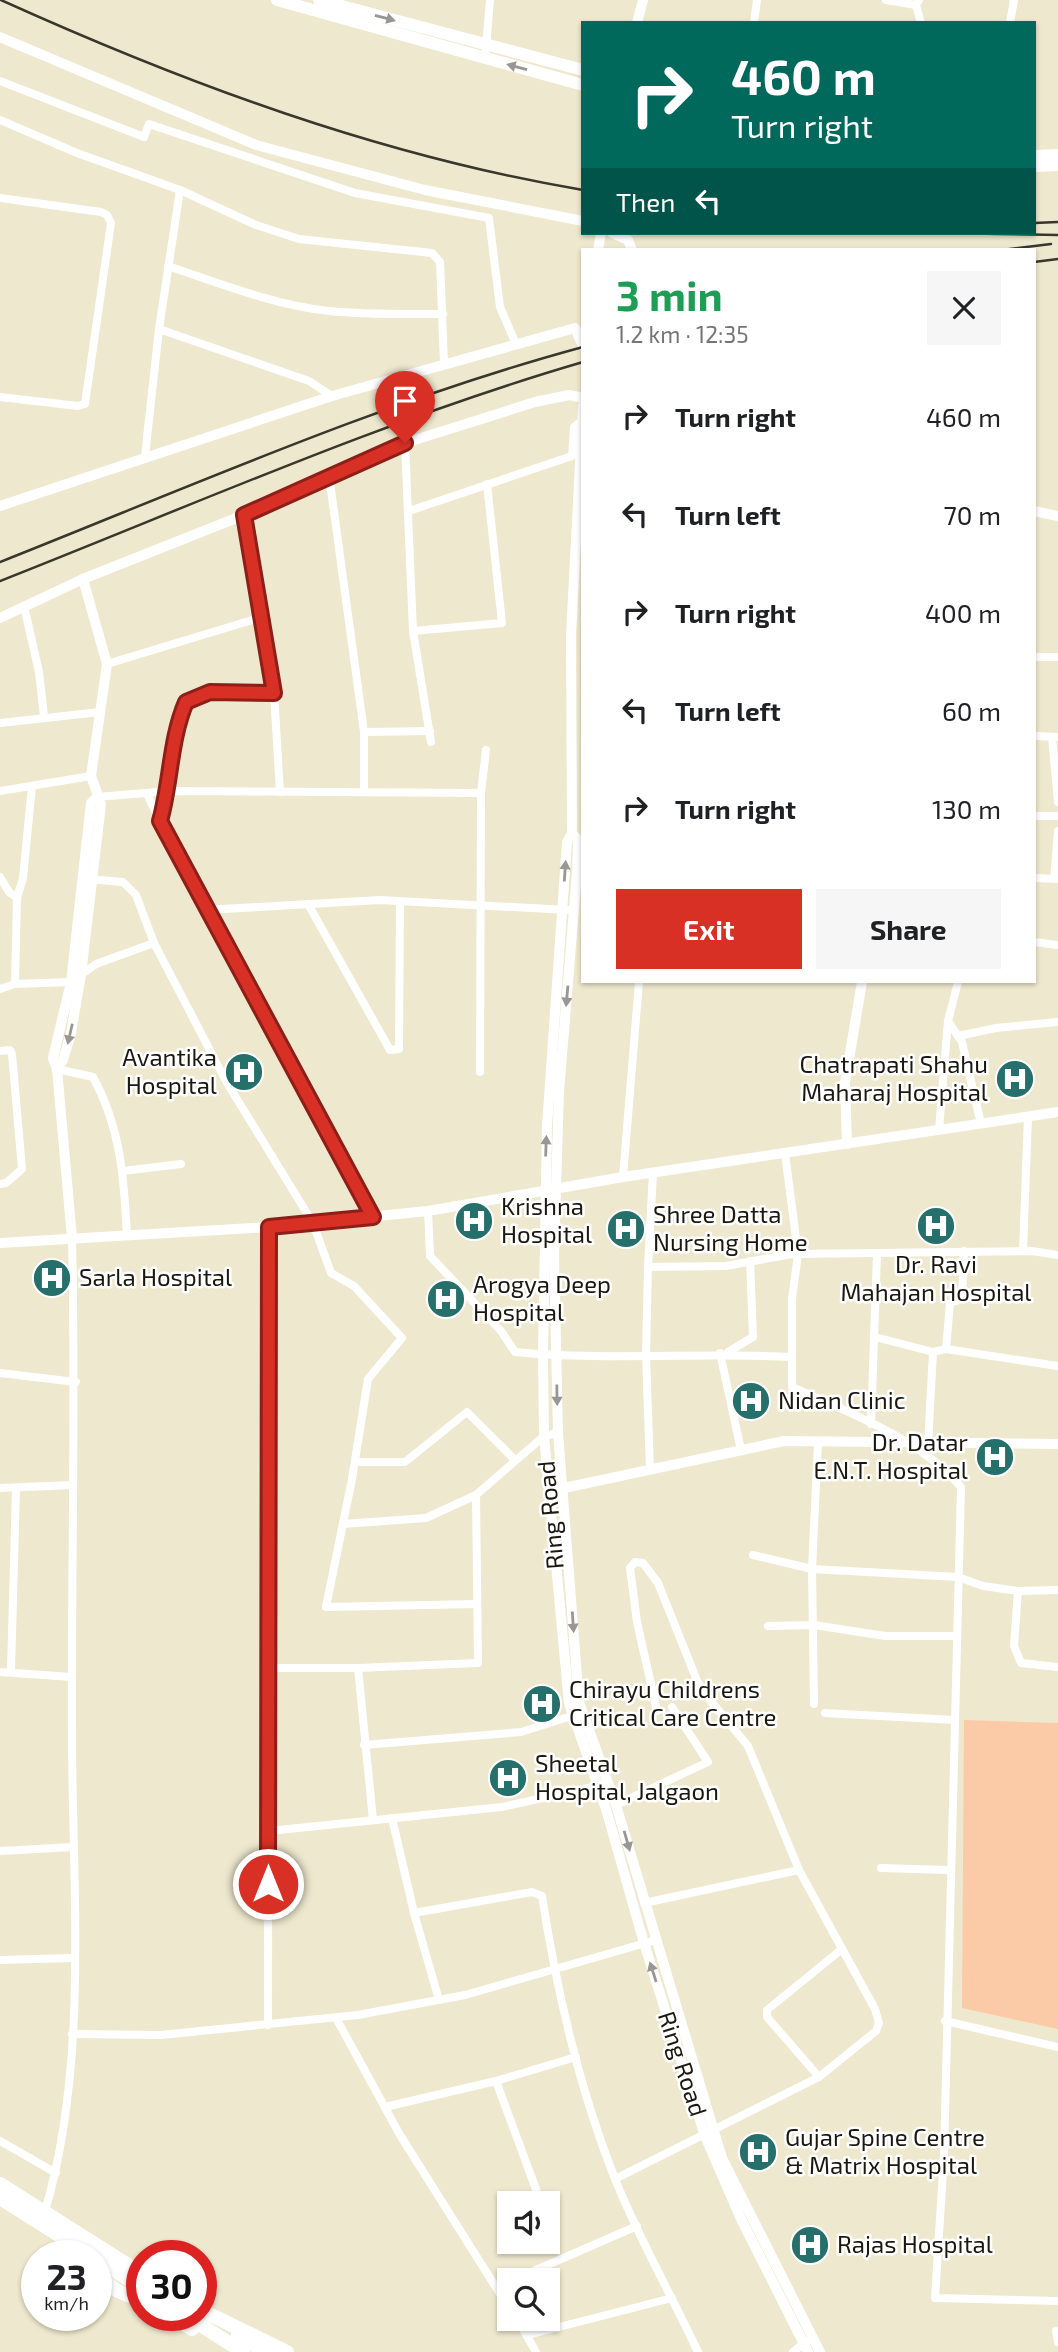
<!DOCTYPE html>
<html lang="en">
<head>
<meta charset="utf-8">
<style>
	:root { --surface:#fff; --page:#f6f6f6; --text:#202124; --muted:#757577; --accent:#d93025 }
	body { margin:0; font-family:"Exo 2",sans-serif; background:var(--page); color:var(--text); height:100vh; display:flex; flex-direction:column; font-size:26px; white-space:nowrap }
	* { box-sizing:border-box; margin:0 }
	p { font-size:23px; color:var(--muted) }
	.icon { flex:none; width:38px; height:38px; fill:none; stroke:currentColor; stroke-width:2; stroke-linecap:round; stroke-linejoin:round }
	.map { position:relative; flex:1; overflow:hidden }
	.side { position:absolute; left:581px; top:248px; width:455px; height:735px; display:flex; flex-direction:column; background:var(--surface); border-radius:0px; box-shadow:0 2px 5px #0004 }
	.side>* { flex:none }
	.hud { position:absolute; left:581px; top:21px; width:455px; height:214px; border-radius:0px; box-shadow:0 2px 5px #0004; background:#00695c; color:#fff; overflow:hidden }
	.tools { position:absolute; left:497px; top:2191px; display:grid; gap:14px }
	.tools a { display:grid; place-items:center; width:63px; height:63px; border-radius:0px; background:var(--surface); box-shadow:0 2px 5px #0004; font-size:35px }
	.speed { position:absolute; left:21px; top:2240px; display:flex; gap:14px; font-size:35px; font-weight:700; text-align:center }
	.speed>* { display:grid; place-content:center; width:91px; height:91px; border-radius:50%; background:var(--surface); box-shadow:0 2px 5px #0004; line-height:1 }
	.speed small { font-size:18px; font-weight:400 }
	.speed .limit { border:10px solid #d22; background:#fff; color:#111 }
	.pin { position:absolute; display:grid; place-items:center; width:60px; height:60px; color:#fff; margin:-72px -30px; border-radius:50% 50% 50% 0; rotate:-45deg; box-shadow:0 0 7px #0007 }
	.pin .icon { rotate:45deg }
	.me { position:absolute; width:77px; margin:-38px; rotate:0deg; stroke-linejoin:round; filter:drop-shadow(0 0 5px #0008) }
	.turn { display:flex; align-items:center; gap:24px; height:147px; padding:0 35px; font-size:32px }
	.turn .icon { width:91px; height:91px; stroke-width:2.5 }
	.turn b { display:block; font-size:49px; line-height:60px }
	.then { display:flex; align-items:center; height:66px; padding:0 35px; background:#0003; gap:14px; font-size:26px }
	.round { display:grid; place-items:center; flex:none; width:74px; height:74px; border-radius:0px; background:var(--page) }
	.summary { display:flex; align-items:center; justify-content:space-between; height:119px; padding:0 35px }
	h1 { font-size:42px; font-weight:700; line-height:52px; color:#1e9e55 }
	.cta { display:flex; gap:14px; margin-top:auto; padding:14px 35px }
	.cta a { flex:1; height:80px; border-radius:0px; background:var(--accent); color:#fff; font-size:28px; font-weight:700; line-height:80px; text-align:center }
	.cta a+a { background:var(--page); color:var(--text) }
	ul { padding:0; list-style:none }
	li { display:flex; align-items:center; gap:21px; height:98px; padding:0 35px }
	li div { flex:1 }
	li b { display:block; font-size:26px }
	li em { font-style:normal }
	.map>svg:first-child { display:block }
	.green { fill:#fbcaa6 }
	.lines { fill:none; stroke-linecap:round; stroke-linejoin:round }
	.minor { stroke:#fff; stroke-width:8 }
	.tertiary { stroke:#fff; stroke-width:10 }
	.secondary { stroke:#fff; stroke-width:10 }
	.primary { stroke:#fff; stroke-width:12 }
	.trunk { stroke:#fff; stroke-width:14 }
	.rail { stroke:#39362b; stroke-width:2.5 }
	.oneway { fill:#989793 }
	.route-casing { stroke:#8d1f18; stroke-width:18 }
	.route { stroke:#d93025; stroke-width:12 }
	.labels { text-anchor:middle; stroke-width:5; stroke-linejoin:round; paint-order:stroke }
	.poi-label { font-size:24px; fill:#1a180f; stroke:#fff; text-anchor:start }
	.street-label { font-size:24px; fill:#1a180f; stroke:#fff }
</style>
</head>
<body>
<div class="map">
<svg width="1058" height="2352" viewBox="0 0 1058 2352">
	<rect width="100%" height="100%" fill="#eee8ce"/>
	<!-- green -->
	<path class="green" d="M964 1720 1058 1723V2029L962 2008Z"/>
	<g class="lines">
		<!-- minor -->
		<g class="minor">
			<path d="M886 0 916 5"/>
			<path d="M919 0 916 5 921 23"/>
			<path d="M754 23 757 0"/>
			<path d="M1010 23 1014 0"/>
			<path d="M485 58 490 0"/>
			<path d="M0 81 144 137 149 124 355 193 489 218 500 307 516 344"/>
			<path d="M0 120 77 153 180 190 256 225 299 239 432 253 440 262 444 364"/>
			<path d="M0 198 101 212 107 215 111 223 85 404 78 406 0 397"/>
			<path d="M168 266C221 284 274 305 329 311 367 315 405 314 443 314"/>
			<path d="M159 329 309 381 332 396"/>
			<path d="M405 443 413 631 431 742"/>
			<path d="M145 456 159 329 180 190"/>
			<path d="M329 475 364 732V791"/>
			<path d="M409 511 572 456 574 427 583 420"/>
			<path d="M244 515 274 693 280 792"/>
			<path d="M24 606 39 672 44 716"/>
			<path d="M413 631 502 623 487 484"/>
			<path d="M1034 657H1058"/>
			<path d="M107 664 262 617"/>
			<path d="M0 723 100 712"/>
			<path d="M364 732 430 731"/>
			<path d="M1034 736 1058 737"/>
			<path d="M1052 737 1058 802"/>
			<path d="M0 791 91 776"/>
			<path d="M147 794 185 871 373 1217"/>
			<path d="M97 797 169 791 481 793"/>
			<path d="M1034 816H1058"/>
			<path d="M160 821C171 782 170 739 186 702L210 692 274 693"/>
			<path d="M0 877 9 892 17 898"/>
			<path d="M1034 878 1058 879"/>
			<path d="M88 879 123 882 136 895 154 943 227 1083 313 1223 331 1273 354 1286 402 1338 368 1379 352 1479 326 1607 477 1604"/>
			<path d="M1054 879 1058 831"/>
			<path d="M308 904 390 1050 399 1049 400 901"/>
			<path d="M206 910 380 900 568 910"/>
			<path d="M1034 942 1058 945"/>
			<path d="M15 984 17 898 23 878 32 786"/>
			<path d="M0 989 15 984 71 982 96 964 154 943"/>
			<path d="M948 1021 962 1042 981 1124"/>
			<path d="M958 1036 996 1028 1058 1022"/>
			<path d="M0 1051 10 1050 12 1054 22 1169 6 1183 0 1184"/>
			<path d="M57 1069 93 1077C121 1128 124 1179 127 1235"/>
			<path d="M480 1072 481 793 486 750"/>
			<path d="M939 1130 948 1021 958 982"/>
			<path d="M123 1171 181 1164"/>
			<path d="M653 1173 648 1267 726 1266 792 1254 1032 1251 1058 1255"/>
			<path d="M623 1177 639 982"/>
			<path d="M428 1211 430 1256 501 1331 515 1352C607 1361 700 1352 792 1357V1299L798 1254 785 1153"/>
			<path d="M1023 1251 1028 1117"/>
			<path d="M648 1267 646 1355 650 1470"/>
			<path d="M875 1337 933 1352"/>
			<path d="M946 1349 1058 1366"/>
			<path d="M728 1352 753 1337 750 1261"/>
			<path d="M720 1353 741 1450"/>
			<path d="M792 1357V1387C850 1413 919 1438 961 1487L944 2155 935 2298 1058 2301"/>
			<path d="M0 1373 76 1382"/>
			<path d="M871 1424 877 1254"/>
			<path d="M928 1444 933 1352 946 1349 950 1303 962 1299 964 1251"/>
			<path d="M355 1462H405L467 1412 515 1460"/>
			<path d="M0 1488 73 1485"/>
			<path d="M343 1524 426 1518 476 1495"/>
			<path d="M753 1555 812 1569 958 1577 983 1586 1018 1591 1058 1590"/>
			<path d="M1018 1591 1014 1646 1021 1663 1058 1667"/>
			<path d="M768 1626 814 1625 885 1636H956"/>
			<path d="M269 1668H358"/>
			<path d="M11 1671 16 1489"/>
			<path d="M0 1672 72 1677"/>
			<path d="M814 1704 812 1569 818 1442"/>
			<path d="M825 1713 954 1720"/>
			<path d="M364 1745 521 1732 578 1714"/>
			<path d="M616 1805 708 1762 672 1707"/>
			<path d="M392 1818 414 1913 532 1892 542 1896C557 1993 579 2088 615 2179 639 2239 671 2294 698 2352"/>
			<path d="M373 1820 358 1668 478 1663 476 1495 544 1436 558 1433"/>
			<path d="M269 1831 502 1807 602 1785"/>
			<path d="M0 1851 73 1847"/>
			<path d="M881 1868 949 1870"/>
			<path d="M644 1903 799 1870"/>
			<path d="M414 1913 439 2000"/>
			<path d="M0 1960 73 1958"/>
			<path d="M336 2018 400 2135 509 2308"/>
			<path d="M945 2021 1058 2047"/>
			<path d="M268 2025 269 1227"/>
			<path d="M72 2034 161 2035 358 2015 465 1995 656 1940"/>
			<path d="M819 2077 767 2017V2010L842 1949"/>
			<path d="M496 2081 537 2192"/>
			<path d="M385 2107 496 2081 576 2057"/>
			<path d="M0 2141 56 2173"/>
			<path d="M615 2179 819 2077 876 2031 879 2023 875 2009 799 1870 748 1746 700 1688 658 1583 643 1563 635 1562 630 1568 637 1622 657 1711"/>
			<path d="M45 2211C88 2067 73 1895 72 1744 71 1575 76 1407 72 1238"/>
			<path d="M513 2280 637 2226"/>
			<path d="M517 2319 536 2352"/>
			<path d="M1056 2331 1058 2342"/>
			<path d="M528 2335 672 2298"/>
			<path d="M793 2352 807 2341"/>
		</g>
		<!-- tertiary -->
		<g class="tertiary">
			<path d="M0 37 256 145 425 190 583 221"/>
			<path d="M612 233 628 240 632 250"/>
			<path d="M0 618 83 579 244 515 405 443 535 402 569 395 583 398"/>
			<path d="M57 1069 63 1060 71 1033 81 975 101 804 91 776 107 664 83 579"/>
			<path d="M847 1144 845 1083 862 982"/>
			<path d="M72 1238 57 1069 53 1058 71 982 91 803 97 797"/>
			<path d="M550 1491 784 1441 1058 1444"/>
		</g>
		<!-- secondary -->
		<g class="secondary">
			<path d="M637 23 643 0"/>
			<path d="M598 250 601 233"/>
			<path d="M583 406 571 635 572 833 567 842 547 1126 543 1354 544 1436 569 1703 606 1809 644 1943 705 2136 741 2219 808 2352"/>
			<path d="M0 506 332 396 575 328 583 346"/>
			<path d="M1034 511 1058 516"/>
			<path d="M572 833 578 840 577 872 559 1092 554 1255 558 1433 579 1702 616 1805 722 2158 820 2352"/>
			<path d="M0 1243 269 1227 428 1211 623 1177 1058 1112"/>
		</g>
		<!-- primary -->
		<g class="primary">
			<path d="M277 0 583 85"/>
			<path d="M319 0 583 70"/>
			<path d="M1034 156 1058 155"/>
			<path d="M1034 166 1058 165"/>
		</g>
		<!-- trunk -->
		<g class="trunk">
			<path d="M0 2184 142 2274"/>
			<path d="M0 2198 92 2256"/>
			<path d="M96 2259 142 2288"/>
			<path d="M96 2275 116 2290 142 2301"/>
			<path d="M201 2310 287 2352"/>
			<path d="M169 2315 192 2329"/>
			<path d="M185 2315 243 2352"/>
			<path d="M238 2335 265 2352"/>
		</g>
		<!-- rail -->
		<g class="rail">
			<path d="M1 0C187 84 381 156 583 190"/>
			<path d="M1034 223 1058 222"/>
			<path d="M935 233 1058 235"/>
			<path d="M1002 250 1051 244"/>
			<path d="M1034 262 1058 259"/>
			<path d="M0 562C192 486 383 401 583 347"/>
			<path d="M0 581C193 505 384 420 583 362"/>
		</g>
	</g>
	<!-- one-way arrows -->
	<defs><path id="oneway-solid" d="M-6-.8H1V-3.2L6.5 0L1 3.2V.8H-6Z" transform="scale(1.75)"/></defs>
	<g class="oneway">
		<use href="#oneway-solid" transform="translate(385 18) rotate(15)"/>
		<use href="#oneway-solid" transform="translate(517 67) rotate(-165)"/>
		<use href="#oneway-solid" transform="translate(565 871) rotate(-86)"/>
		<use href="#oneway-solid" transform="translate(567 996) rotate(95)"/>
		<use href="#oneway-solid" transform="translate(70 1034) rotate(103)"/>
		<use href="#oneway-solid" transform="translate(546 1146) rotate(-88)"/>
		<use href="#oneway-solid" transform="translate(557 1395) rotate(89)"/>
		<use href="#oneway-solid" transform="translate(573 1622) rotate(86)"/>
		<use href="#oneway-solid" transform="translate(627 1841) rotate(74)"/>
		<use href="#oneway-solid" transform="translate(653 1972) rotate(-108)"/>
	</g>
	<g class="lines">
		<!-- route casing -->
		<g class="route-casing">
			<path id="route" d="M268 1884 269 1227 373 1217 160 821C171 782 170 739 186 702L210 692 274 693 244 515 405 443"/>
		</g>
		<!-- route -->
		<use href="#route" class="route"/>
	</g>
	<!-- icons -->
	<defs>
		<g id="hospital-disc" transform="scale(2.0125)"><circle r="9.5" fill="#26706b" stroke="#fff"/><path d="M-5-5h3v3.5h4V-5h3V5h-3V1.5h-4V5h-3Z" fill="#fff"/></g>
	</defs>
	<g fill-rule="evenodd">
		<use href="#hospital-disc" x="244" y="1072"/>
		<use href="#hospital-disc" x="1015" y="1079"/>
		<use href="#hospital-disc" x="474" y="1221"/>
		<use href="#hospital-disc" x="936" y="1226"/>
		<use href="#hospital-disc" x="626" y="1229"/>
		<use href="#hospital-disc" x="52" y="1278"/>
		<use href="#hospital-disc" x="446" y="1299"/>
		<use href="#hospital-disc" x="751" y="1401"/>
		<use href="#hospital-disc" x="995" y="1457"/>
		<use href="#hospital-disc" x="542" y="1704"/>
		<use href="#hospital-disc" x="508" y="1778"/>
		<use href="#hospital-disc" x="758" y="2152"/>
		<use href="#hospital-disc" x="810" y="2245"/>
	</g>
	<g class="labels">
		<!-- poi labels -->
		<g class="poi-label">
			<text x="217" y="1066" text-anchor="end">Avantika<tspan x="217" dy="28">Hospital</tspan></text>
			<text x="988" y="1073" text-anchor="end">Chatrapati Shahu<tspan x="988" dy="28">Maharaj Hospital</tspan></text>
			<text x="501" y="1215">Krishna<tspan x="501" dy="28">Hospital</tspan></text>
			<text x="653" y="1223">Shree Datta<tspan x="653" dy="28">Nursing Home</tspan></text>
			<text x="936" y="1273" text-anchor="middle">Dr. Ravi<tspan x="936" dy="28">Mahajan Hospital</tspan></text>
			<text x="79" y="1286">Sarla Hospital</text>
			<text x="473" y="1293">Arogya Deep<tspan x="473" dy="28">Hospital</tspan></text>
			<text x="778" y="1409">Nidan Clinic</text>
			<text x="968" y="1451" text-anchor="end">Dr. Datar<tspan x="968" dy="28">E.N.T. Hospital</tspan></text>
			<text x="569" y="1698">Chirayu Childrens<tspan x="569" dy="28">Critical Care Centre</tspan></text>
			<text x="535" y="1772">Sheetal<tspan x="535" dy="28">Hospital, Jalgaon</tspan></text>
			<text x="785" y="2146">Gujar Spine Centre<tspan x="785" dy="28">&amp; Matrix Hospital</tspan></text>
			<text x="837" y="2253">Rajas Hospital</text>
		</g>
		<!-- street labels -->
		<g class="street-label">
			<text transform="translate(551 1515) rotate(-95)" y="8">Ring Road</text>
			<text transform="translate(682 2064) rotate(72)" y="8">Ring Road</text>
		</g>
	</g>
</svg>
<div class="tools">
<a><svg class="icon" aria-label="sound" viewBox="0 0 24 24"><path d="M4 9h4l5-4v14l-5-4H4zM17 9q2 3 0 6"/></svg></a>
<a><svg class="icon" aria-label="search" viewBox="0 0 24 24"><circle cx="10" cy="10" r="6"/><path d="M15 15l6 6"/></svg></a>
</div>
<div class="speed"><div>23<small>km/h</small></div><div class="limit">30</div></div>
<div class="pin" style="left:405px;top:443px;background:#d93025"><svg class="icon" aria-label="arrive" viewBox="0 0 24 24"><path d="M6 21V4h12l-3 4 3 4H6"/></svg></div>
<svg class="me" style="left:268px;top:1884px" viewBox="-20 -20 40 40"><circle r="17" fill="#d93025" stroke="#fff" stroke-width="3"/><path d="M0-11L8 9 0 5-8 9z" fill="#fff"/></svg>
<div class="hud">
<div class="turn"><svg class="icon" aria-label="right" viewBox="0 0 24 24"><path d="M7 20v-9h11M14 6l5 5-5 5"/></svg><div><b>460 m</b>Turn right</div></div>
<div class="then">Then<svg class="icon" aria-label="left" viewBox="0 0 24 24"><path d="M17 20v-9H6M10 6l-5 5 5 5"/></svg></div>
</div>
<section class="side">
<div class="summary"><div><h1>3 min</h1><p>1.2 km · 12:35</p></div><a class="round"><svg class="icon" aria-label="close" viewBox="0 0 24 24"><path d="M6 6l12 12M18 6L6 18"/></svg></a></div>
<ul>
<li><svg class="icon" aria-label="right" viewBox="0 0 24 24"><path d="M7 20v-9h11M14 6l5 5-5 5"/></svg><div><b>Turn right</b></div><em>460 m</em></li>
<li><svg class="icon" aria-label="left" viewBox="0 0 24 24"><path d="M17 20v-9H6M10 6l-5 5 5 5"/></svg><div><b>Turn left</b></div><em>70 m</em></li>
<li><svg class="icon" aria-label="right" viewBox="0 0 24 24"><path d="M7 20v-9h11M14 6l5 5-5 5"/></svg><div><b>Turn right</b></div><em>400 m</em></li>
<li><svg class="icon" aria-label="left" viewBox="0 0 24 24"><path d="M17 20v-9H6M10 6l-5 5 5 5"/></svg><div><b>Turn left</b></div><em>60 m</em></li>
<li><svg class="icon" aria-label="right" viewBox="0 0 24 24"><path d="M7 20v-9h11M14 6l5 5-5 5"/></svg><div><b>Turn right</b></div><em>130 m</em></li>
</ul>
<div class="cta"><a>Exit</a><a>Share</a></div>
</section>
</div>
</body>
</html>
